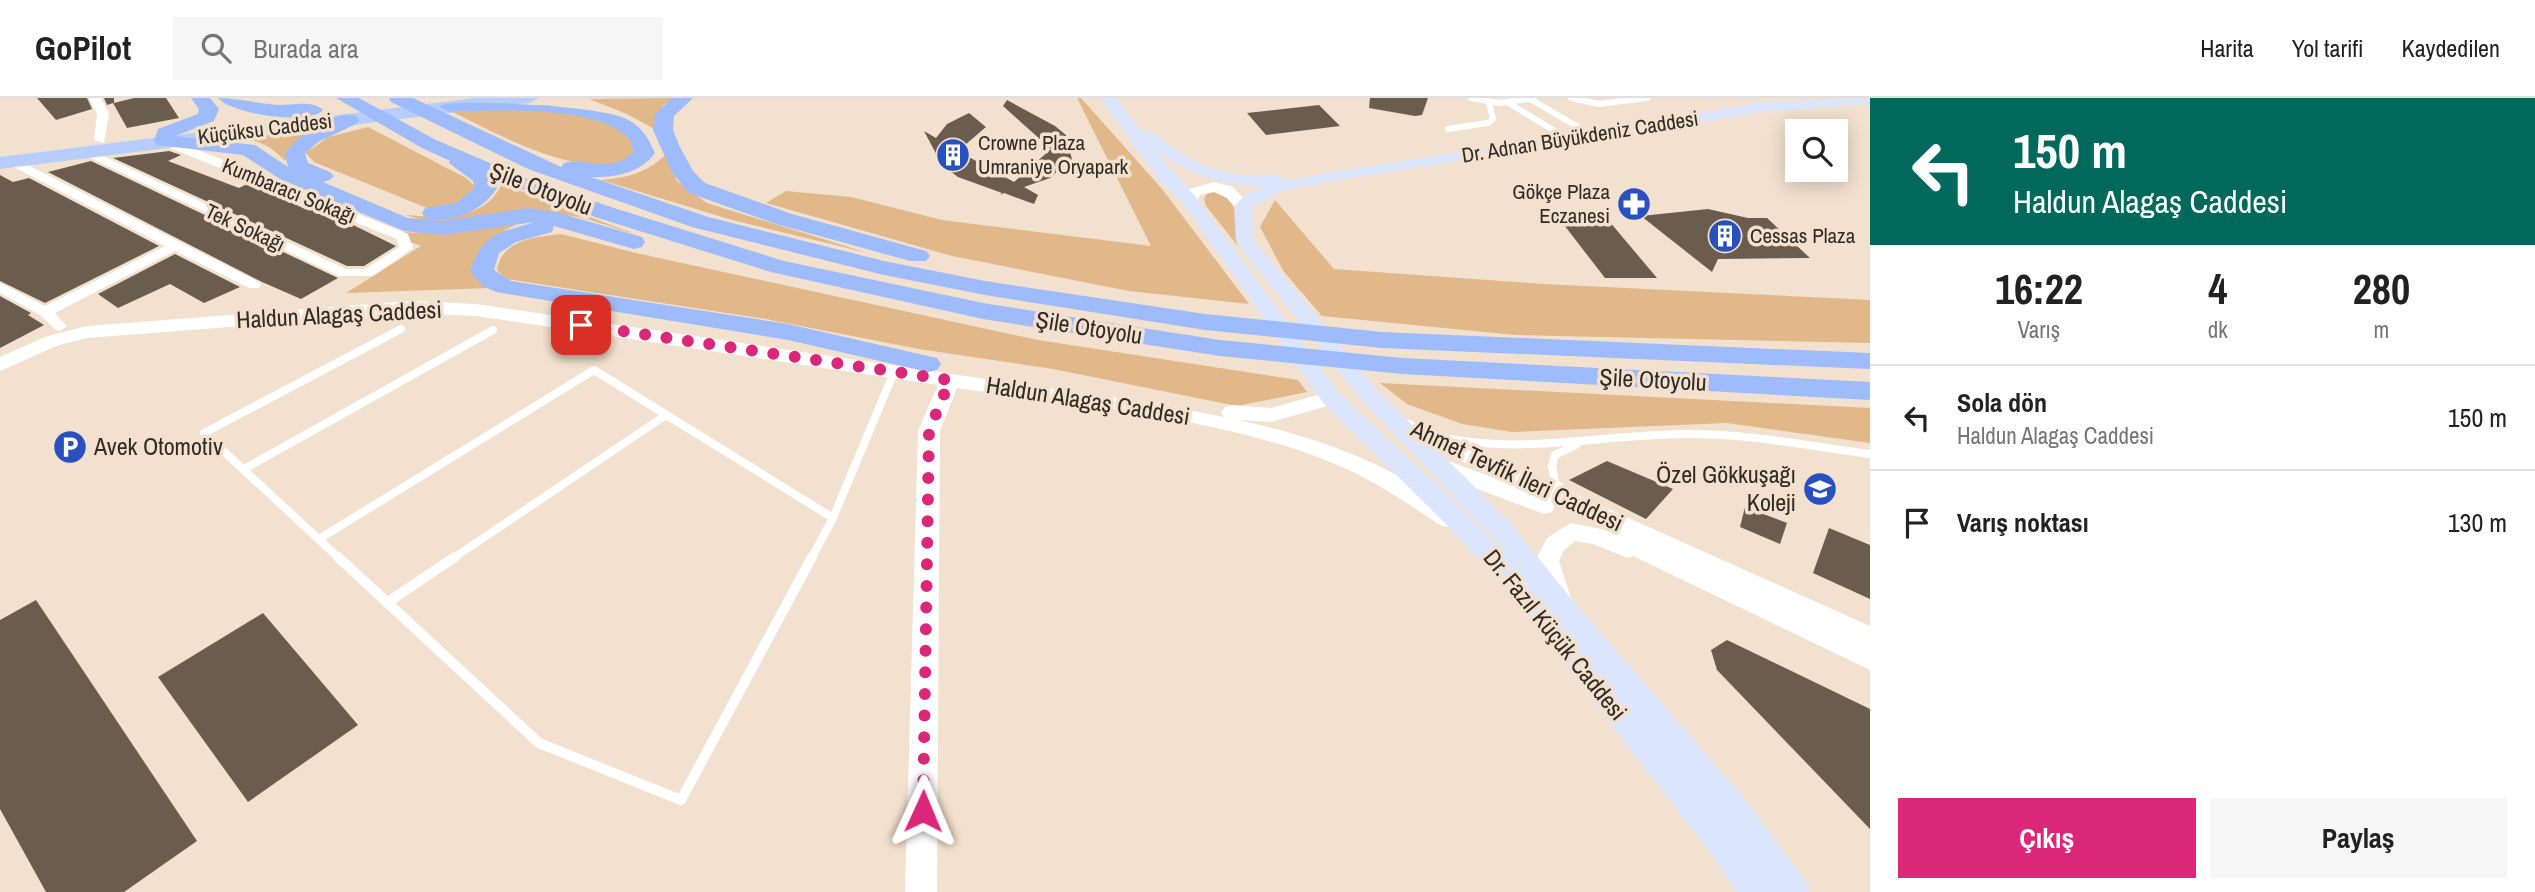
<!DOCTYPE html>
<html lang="tr">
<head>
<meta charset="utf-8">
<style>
	:root { --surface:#fff; --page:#f6f6f6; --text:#222; --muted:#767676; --line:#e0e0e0; --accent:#db2777 }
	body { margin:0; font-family:"Archivo Narrow",sans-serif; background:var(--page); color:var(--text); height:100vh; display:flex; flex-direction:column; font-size:26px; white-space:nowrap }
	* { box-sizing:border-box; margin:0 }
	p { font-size:23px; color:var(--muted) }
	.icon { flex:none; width:38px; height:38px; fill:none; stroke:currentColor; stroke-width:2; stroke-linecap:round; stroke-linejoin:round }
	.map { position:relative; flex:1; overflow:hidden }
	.sheet { display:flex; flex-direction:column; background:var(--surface); width:665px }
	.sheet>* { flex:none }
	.guide { background:#00695c; color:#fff; overflow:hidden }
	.controls { position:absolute; left:1785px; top:21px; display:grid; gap:14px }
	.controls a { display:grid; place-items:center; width:63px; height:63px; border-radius:0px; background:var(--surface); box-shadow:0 4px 18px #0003; font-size:35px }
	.pin { position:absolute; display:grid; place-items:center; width:60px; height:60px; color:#fff; margin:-30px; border-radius:14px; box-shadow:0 4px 10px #0006 }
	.me { position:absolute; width:77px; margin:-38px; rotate:1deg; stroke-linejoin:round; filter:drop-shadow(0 0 5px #0008) }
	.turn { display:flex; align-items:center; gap:24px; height:147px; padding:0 28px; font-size:32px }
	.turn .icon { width:91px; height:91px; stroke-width:2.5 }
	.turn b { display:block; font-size:49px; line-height:60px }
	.eta { display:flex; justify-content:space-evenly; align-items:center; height:119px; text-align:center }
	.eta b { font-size:42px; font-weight:800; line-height:49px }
	.action { display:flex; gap:14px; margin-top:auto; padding:14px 28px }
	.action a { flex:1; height:80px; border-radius:0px; background:var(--accent); color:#fff; font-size:28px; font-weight:800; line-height:80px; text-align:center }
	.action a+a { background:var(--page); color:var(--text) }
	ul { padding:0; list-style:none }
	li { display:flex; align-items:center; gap:21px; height:105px; padding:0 28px; border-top:2px solid var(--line) }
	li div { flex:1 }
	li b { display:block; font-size:26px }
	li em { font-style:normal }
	header { display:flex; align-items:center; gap:42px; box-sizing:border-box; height:98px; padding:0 35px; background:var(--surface); border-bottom:2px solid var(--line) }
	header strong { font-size:33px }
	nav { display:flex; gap:38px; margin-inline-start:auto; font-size:24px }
	.search { width:490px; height:63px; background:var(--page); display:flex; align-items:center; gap:18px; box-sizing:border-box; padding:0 24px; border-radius:0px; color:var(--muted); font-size:26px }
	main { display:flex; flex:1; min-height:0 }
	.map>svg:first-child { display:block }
	.green { fill:#e0b88a }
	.building { fill:#6b5d4d }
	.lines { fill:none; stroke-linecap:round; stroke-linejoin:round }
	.service-far2 { stroke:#fff; stroke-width:6 }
	.service-far1 { stroke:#fff; stroke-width:8 }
	.service { stroke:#fff; stroke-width:10 }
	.minor { fill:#fff; fill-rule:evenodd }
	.tertiary { fill:#fff; fill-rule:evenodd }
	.secondary { fill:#dbe6fe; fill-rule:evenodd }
	.primary { fill:#b6cdfd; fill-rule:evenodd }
	.trunk { fill:#9ebcfc; fill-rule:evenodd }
	.route { stroke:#db2777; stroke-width:12; stroke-dasharray:0 21.6 }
	.labels { text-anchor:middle; stroke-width:7; stroke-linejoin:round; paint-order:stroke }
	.far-street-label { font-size:21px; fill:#322b24; stroke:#f2e1ce }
	.far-poi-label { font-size:21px; fill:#322b24; stroke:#f2e1ce; text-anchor:start }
	.street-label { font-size:24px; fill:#322b24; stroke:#f2e1ce }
	.poi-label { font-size:24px; fill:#322b24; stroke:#f2e1ce; text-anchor:start }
</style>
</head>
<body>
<header>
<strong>GoPilot</strong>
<div class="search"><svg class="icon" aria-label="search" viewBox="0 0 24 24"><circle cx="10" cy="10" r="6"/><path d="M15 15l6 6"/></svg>Burada ara</div>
<nav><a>Harita</a><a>Yol tarifi</a><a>Kaydedilen</a></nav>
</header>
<main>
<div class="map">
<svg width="1870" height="794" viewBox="0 0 1870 794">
	<rect width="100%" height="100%" fill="#f2e1ce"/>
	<!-- green -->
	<g class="green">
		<path d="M675 0 663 7 656 32 627 16 589 1Z"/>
		<path d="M1077 0H1081L1162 91 1249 206 1129 193 952 158 766 105 786 93 851 99 942 122 1151 148Z"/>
		<path d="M546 7 584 13 613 22 640 49C607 98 493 34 453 14Z"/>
		<path d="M368 29 466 80 477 90 462 106 432 112 314 64 306 55 328 39Z"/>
		<path d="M327 30 289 51 285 63C268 44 253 41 228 40Z"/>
		<path d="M666 56 677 83 707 105 868 155 732 122 601 82C626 80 648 75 666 56Z"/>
		<path d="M502 86 635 136C612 130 586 118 562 117 511 115 455 135 406 117 442 120 484 123 502 86Z"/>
		<path d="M1218 93C1241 106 1237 123 1237 147L1206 108 1204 101 1208 94Z"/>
		<path d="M1275 102 1334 171 1544 186 1870 202V245L1515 237 1322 218 1284 174 1260 129Z"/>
		<path d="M528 120 502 134 482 151 491 190 346 195 421 148 384 134 445 135Z"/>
		<path d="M561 136 636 155 1038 242 1298 282 1307 294 1237 308 1053 271 919 251 765 221 506 181 497 172C502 141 536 139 561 136Z"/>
		<path d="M1380 285 1870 310V345L1727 325 1512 334 1462 326 1407 306Z"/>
	</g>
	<!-- building -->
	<g class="building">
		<path d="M37 0H87L92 11 56 22Z"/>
		<path d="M104 0H114V5L134 0H166L179 20 127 30 113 5 107 7Z"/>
		<path d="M1370 0H1428L1422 17 1415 18 1369 10Z"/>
		<path d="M1007 2 1055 28 1066 37 1075 74 1066 65 1050 80 1024 89 1038 97 1034 106 1004 95 1000 97 1002 95 958 79 942 67 924 33 936 40 947 26 969 15 986 29 958 53 1014 84 1051 51 1003 8Z"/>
		<path d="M1319 7 1340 28 1266 37 1247 15Z"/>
		<path d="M169 53 181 57 168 63 239 90 249 85 305 111 310 109 345 123 396 148 364 168H347L113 60Z"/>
		<path d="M91 63 338 180 301 201 262 184 48 74Z"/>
		<path d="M0 77 13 84 29 80 159 148 45 205 0 183Z"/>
		<path d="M1708 111 1748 120H1767L1810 160 1718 161 1712 174 1641 118Z"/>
		<path d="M1561 123H1609L1657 180H1605Z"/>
		<path d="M175 156 240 189 204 205 170 186 118 210 98 196Z"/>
		<path d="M0 198 31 215 28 217 44 227 0 250Z"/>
		<path d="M1607 363 1673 391 1646 421 1569 382Z"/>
		<path d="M1745 409 1787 425 1780 446 1740 429Z"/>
		<path d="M1829 430 1870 447V501L1813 475Z"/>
		<path d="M36 502 197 743 124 794H46L0 711V522Z"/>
		<path d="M263 515 358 627 248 704 158 579Z"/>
		<path d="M1727 542 1870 611V731L1717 572 1711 552Z"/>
	</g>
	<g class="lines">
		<!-- service-far2 -->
		<g class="service-far2">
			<path d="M1471 0 1499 5 1534 0"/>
			<path d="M1571 0 1599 6 1647 0"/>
			<path d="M1530 1 1590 36"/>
			<path d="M1507 4 1568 41"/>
			<path d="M1448 31 1488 25 1493 21 1489 4"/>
		</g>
		<!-- service-far1 -->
		<g class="service-far1">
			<path d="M1444 340C1527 356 1601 337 1684 336 1746 335 1808 348 1870 356"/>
			<path d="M244 371 493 232"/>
			<path d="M1569 396 1555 385 1552 368 1555 357 1576 347"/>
			<path d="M319 441 594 272 833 420"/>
			<path d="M340 461 204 335 401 231"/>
			<path d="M452 461 666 317"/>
			<path d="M811 461 833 420 894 274"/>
		</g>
		<!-- service -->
		<g class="service">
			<path d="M338 459 539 645 681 702 812 459"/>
			<path d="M388 504 455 459"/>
		</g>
		<!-- minor -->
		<g class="minor">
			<path d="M89 0H101L109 16 104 45 94 42 97 16Z"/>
			<path d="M160 40H168L408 136 413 150 373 178H339L78 54 88 51 346 171H365L399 149 397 141 160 46Z"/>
			<path d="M12 59 259 184 261 187 259 190H249L175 153 55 215 67 228 60 233 55 231 40 217 0 195V185L45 208 165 148 8 66 6 63Z"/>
		</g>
		<!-- tertiary -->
		<g class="tertiary">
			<path d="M1214 84 1233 89 1251 108 1249 112H1237L1227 100 1214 94 1200 97 1196 107 1190 108 1182 103 1186 92Z"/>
			<path d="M410 203 476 206 1163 307 1224 319 1221 314 1225 309 1232 307 1271 310 1331 293 1338 295 1341 300 1338 305 1271 324 1238 322C1307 337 1374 359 1433 399 1442 406 1452 411 1458 420L1454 426 1446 429 1438 426C1406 404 1373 382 1337 367 1226 319 1077 308 957 290L940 333 937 794H905L918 333 938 287 476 218 410 215 87 240 59 247 0 273V259L45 239 87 228Z"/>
			<path d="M1396 316 1870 528V572L1633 458 1628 460 1593 446 1575 443 1564 452 1559 463 1572 503 1569 510 1560 513 1551 510 1535 463 1547 440 1571 425 1611 433 1555 407 1552 414 1544 416 1432 374 1429 368 1432 362 1440 360 1500 382 1389 328 1385 323 1389 318Z"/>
		</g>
		<!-- secondary -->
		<path class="secondary" d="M1100 0H1116L1141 33 1152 34 1183 57 1213 71 1239 77H1278L1287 82 1763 4 1870 0V6L1763 14 1333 83 1279 94 1252 109 1254 142 1378 293 1507 421 1573 503 1741 696 1805 782 1810 794H1737L1712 757 1503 488 1442 422 1323 305 1184 107 1157 79ZM1155 52C1188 76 1223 89 1265 88L1245 97 1234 108 1236 143 1238 147 1362 303 1489 435 1509 460 1460 408 1339 295 1196 99Z"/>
		<!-- primary -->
		<path class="primary" d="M475 0H539L530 5 0 71V59Z"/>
		<!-- trunk -->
		<g class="trunk">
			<path d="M191 0H210L219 11 214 23 175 38 255 47 288 69 285 56C297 38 333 12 356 18L359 22 356 26 318 44 305 56 308 65 330 74 334 78 330 82 323 84 408 120 443 123 528 110 556 114 642 139 645 144 642 149 634 151 554 128 552 134 516 144 499 155 494 172 511 183 788 226 928 258 937 260 941 266 937 272 928 274 788 242 496 194 483 188 470 173C484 134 499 135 535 124L443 137 404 133 280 81 243 57 157 47 154 43 158 31 198 16 199 11Z"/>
			<path d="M218 0C239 0 258 6 279 7 292 7 314 2 323 12 310 28 230 16 218 0Z"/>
			<path d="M336 0H359L436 42 523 79 614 110 784 163 983 205 1220 242 1403 260 1870 284V302L1403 276 1220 258 983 221 771 174 598 120 494 81 497 90C483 113 452 126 425 120L422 115 425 110 456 105 475 90 473 83 449 65 450 63 422 50Z"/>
			<path d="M389 0H413L561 69 564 65C591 58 605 78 634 54 632 49 631 43 627 39 596 7 492 12 449 14L439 8C455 0 599 8 624 20 641 27 648 39 655 55 641 75 614 80 591 79L708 119 884 163 985 183 1205 216 1382 234 1870 255V271L1382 250 1205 232 985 197 884 177 692 129 528 71 391 4Z"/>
			<path d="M672 0H693L674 18 673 32 679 47 693 73 705 85 792 116 926 153 930 158 926 163H910L776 126 689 95 673 76 653 32 655 16Z"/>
		</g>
	</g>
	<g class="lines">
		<!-- route -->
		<path class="route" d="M581 227 950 282 929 333 923 713"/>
	</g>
	<!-- icons -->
	<defs>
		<g id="building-disc" transform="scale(1.75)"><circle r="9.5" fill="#2850bf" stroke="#f2e1ce"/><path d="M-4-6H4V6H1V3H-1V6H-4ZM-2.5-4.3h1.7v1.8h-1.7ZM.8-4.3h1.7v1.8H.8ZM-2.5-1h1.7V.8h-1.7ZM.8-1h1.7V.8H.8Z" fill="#fff"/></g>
		<g id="pharmacy-disc" transform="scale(1.75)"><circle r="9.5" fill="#2850bf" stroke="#f2e1ce"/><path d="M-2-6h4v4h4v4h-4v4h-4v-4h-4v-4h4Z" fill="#fff"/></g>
		<g id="parking-disc" transform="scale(1.75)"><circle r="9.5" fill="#2850bf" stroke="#f2e1ce"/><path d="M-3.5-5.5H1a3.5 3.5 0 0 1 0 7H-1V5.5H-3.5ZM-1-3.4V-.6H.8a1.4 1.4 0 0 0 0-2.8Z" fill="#fff"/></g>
		<g id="school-disc" transform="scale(1.75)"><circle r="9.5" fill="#2850bf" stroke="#f2e1ce"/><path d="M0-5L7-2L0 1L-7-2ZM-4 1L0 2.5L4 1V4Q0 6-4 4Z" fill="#fff"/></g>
	</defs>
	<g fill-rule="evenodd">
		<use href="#building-disc" x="953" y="57"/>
		<use href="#pharmacy-disc" x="1634" y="106"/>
		<use href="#building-disc" x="1725" y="138"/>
		<use href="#parking-disc" x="70" y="349"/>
		<use href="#school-disc" x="1820" y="391"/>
	</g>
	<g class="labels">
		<!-- far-street labels -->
		<g class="far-street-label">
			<text transform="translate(265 31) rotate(-7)" y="7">Küçüksu Caddesi</text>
			<text transform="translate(1580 39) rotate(-9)" y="7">Dr. Adnan Büyükdeniz Caddesi</text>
			<text transform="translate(289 93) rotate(22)" y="7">Kumbaracı Sokağı</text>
			<text transform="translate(245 130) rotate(25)" y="7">Tek Sokağı</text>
		</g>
		<!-- far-poi labels -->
		<g class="far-poi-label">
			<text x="978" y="52">Crowne Plaza<tspan x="978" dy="24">Umraniye Oryapark</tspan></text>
			<text x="1610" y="101" text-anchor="end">Gökçe Plaza<tspan x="1610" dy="24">Eczanesi</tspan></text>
			<text x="1750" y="145">Cessas Plaza</text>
		</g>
		<!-- street labels -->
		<g class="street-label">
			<text transform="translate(541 91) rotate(21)" y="8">Şile Otoyolu</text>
			<text transform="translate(339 217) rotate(-3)" y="8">Haldun Alagaş Caddesi</text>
			<text transform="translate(1089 230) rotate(9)" y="8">Şile Otoyolu</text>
			<text transform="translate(1653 282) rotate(3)" y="8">Şile Otoyolu</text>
			<text transform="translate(1088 303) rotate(9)" y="8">Haldun Alagaş Caddesi</text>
			<text transform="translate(1517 378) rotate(25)" y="8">Ahmet Tevfik İleri Caddesi</text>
			<text transform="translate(1555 537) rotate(51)" y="8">Dr. Fazıl Küçük Caddesi</text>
		</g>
		<!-- poi labels -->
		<g class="poi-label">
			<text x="94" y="357">Avek Otomotiv</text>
			<text x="1796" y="385" text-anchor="end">Özel Gökkuşağı<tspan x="1796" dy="28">Koleji</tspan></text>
		</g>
	</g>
</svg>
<div class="controls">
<a><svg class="icon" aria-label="search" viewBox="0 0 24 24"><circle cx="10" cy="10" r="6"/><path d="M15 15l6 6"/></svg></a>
</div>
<div class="pin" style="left:581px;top:227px;background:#d93025"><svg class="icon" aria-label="arrive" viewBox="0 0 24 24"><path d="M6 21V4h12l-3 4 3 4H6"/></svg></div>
<svg class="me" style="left:923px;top:713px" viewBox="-20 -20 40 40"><path d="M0-17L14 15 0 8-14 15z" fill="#db2777" stroke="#fff" stroke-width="4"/></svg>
</div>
<section class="sheet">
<div class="guide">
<div class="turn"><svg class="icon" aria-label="left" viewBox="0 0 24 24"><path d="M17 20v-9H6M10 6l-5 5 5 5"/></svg><div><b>150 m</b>Haldun Alagaş Caddesi</div></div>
</div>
<div class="eta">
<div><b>16:22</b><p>Varış</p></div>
<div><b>4</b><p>dk</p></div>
<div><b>280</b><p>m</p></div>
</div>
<ul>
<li><svg class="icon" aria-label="left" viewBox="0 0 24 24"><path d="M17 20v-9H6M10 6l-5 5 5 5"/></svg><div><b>Sola dön</b><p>Haldun Alagaş Caddesi</p></div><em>150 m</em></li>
<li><svg class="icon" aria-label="arrive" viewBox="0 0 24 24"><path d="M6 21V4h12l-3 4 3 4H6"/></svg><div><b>Varış noktası</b></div><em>130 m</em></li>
</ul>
<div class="action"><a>Çıkış</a><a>Paylaş</a></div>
</section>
</main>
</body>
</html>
